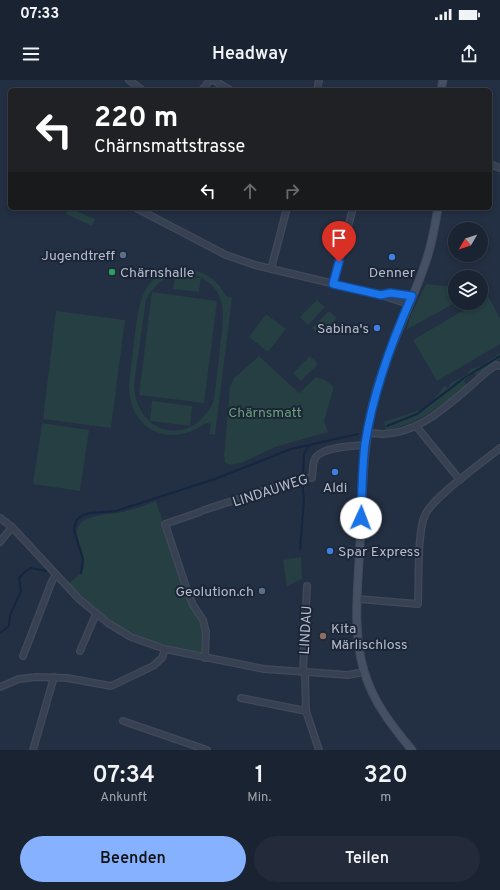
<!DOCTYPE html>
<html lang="de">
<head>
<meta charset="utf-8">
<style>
	:root { --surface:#1a2332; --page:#232b3a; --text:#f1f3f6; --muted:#9fa4ac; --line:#38404d; --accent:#86b1ff }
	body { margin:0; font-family:Overpass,sans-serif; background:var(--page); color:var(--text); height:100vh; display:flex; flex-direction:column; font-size:15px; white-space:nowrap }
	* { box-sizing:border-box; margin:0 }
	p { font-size:13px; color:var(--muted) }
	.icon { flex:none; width:22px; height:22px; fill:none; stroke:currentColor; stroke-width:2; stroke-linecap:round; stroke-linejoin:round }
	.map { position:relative; height:670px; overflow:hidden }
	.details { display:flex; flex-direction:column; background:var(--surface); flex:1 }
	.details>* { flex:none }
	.guide { position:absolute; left:8px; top:8px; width:484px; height:122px; border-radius:6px; box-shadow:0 2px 6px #0003,0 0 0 1px var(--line); background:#202124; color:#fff; overflow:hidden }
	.needle { width:26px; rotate:231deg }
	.buttons { position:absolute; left:448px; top:142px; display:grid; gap:8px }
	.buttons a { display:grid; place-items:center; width:40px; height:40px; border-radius:50%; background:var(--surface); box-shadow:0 2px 6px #0003,0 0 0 1px var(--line); font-size:20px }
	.pin { position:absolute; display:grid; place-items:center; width:34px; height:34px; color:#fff; margin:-41px -17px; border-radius:50% 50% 50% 0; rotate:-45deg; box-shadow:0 0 4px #0007 }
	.pin .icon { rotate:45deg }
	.me { position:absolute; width:44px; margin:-22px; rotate:2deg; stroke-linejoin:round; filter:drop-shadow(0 0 3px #0008) }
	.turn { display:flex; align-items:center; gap:14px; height:84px; padding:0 20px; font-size:18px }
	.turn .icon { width:52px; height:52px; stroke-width:2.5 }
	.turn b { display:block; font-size:28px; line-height:34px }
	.lanes { display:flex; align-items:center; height:38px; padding:0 20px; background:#0003; justify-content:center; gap:20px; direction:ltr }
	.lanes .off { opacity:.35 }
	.eta { display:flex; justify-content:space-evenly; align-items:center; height:68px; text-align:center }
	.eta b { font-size:24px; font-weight:600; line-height:28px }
	.action { display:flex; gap:8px; margin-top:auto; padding:8px 20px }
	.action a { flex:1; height:46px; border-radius:24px; background:var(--accent); color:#111; font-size:16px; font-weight:600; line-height:46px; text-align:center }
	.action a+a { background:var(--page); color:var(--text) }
	.status { display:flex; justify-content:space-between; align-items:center; height:28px; padding:0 20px; background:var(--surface); direction:ltr }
	.status svg { height:11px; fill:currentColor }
	header { display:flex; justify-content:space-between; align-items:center; height:52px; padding:0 20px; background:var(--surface); font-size:18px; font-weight:600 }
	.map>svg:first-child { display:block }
	.green { fill:#253f43; fill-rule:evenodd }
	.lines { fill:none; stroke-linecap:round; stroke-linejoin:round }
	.stream { stroke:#142641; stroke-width:2 }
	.minor-casing { stroke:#414a5b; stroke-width:8 }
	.secondary-casing { stroke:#414a5b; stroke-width:9 }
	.minor { stroke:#374152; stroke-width:5.5 }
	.secondary { stroke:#455065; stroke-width:7 }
	.route-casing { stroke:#114b97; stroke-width:10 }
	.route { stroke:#1a73e8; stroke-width:7 }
	.service-dot { fill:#5c6f8a; stroke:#1c2637; stroke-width:1.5 }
	.shop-dot { fill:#3f7fe0; stroke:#1c2637; stroke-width:1.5 }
	.leisure-dot { fill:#2e9e5b; stroke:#1c2637; stroke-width:1.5 }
	.education-dot { fill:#8d6e63; stroke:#1c2637; stroke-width:1.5 }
	.labels { text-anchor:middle; stroke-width:4; stroke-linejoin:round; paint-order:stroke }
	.poi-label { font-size:14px; fill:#b4bccc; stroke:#1c2637; text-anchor:end }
	.park-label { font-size:14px; fill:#689f77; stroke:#1c2637 }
	.street-label { font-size:14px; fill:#b4bccc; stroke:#1c2637 }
</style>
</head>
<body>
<div class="status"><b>07:33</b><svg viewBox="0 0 49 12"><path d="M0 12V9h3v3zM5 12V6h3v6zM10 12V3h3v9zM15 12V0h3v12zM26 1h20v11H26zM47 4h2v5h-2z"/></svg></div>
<header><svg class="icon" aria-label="menu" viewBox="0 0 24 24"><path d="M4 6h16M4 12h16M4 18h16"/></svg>Headway<svg class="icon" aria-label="share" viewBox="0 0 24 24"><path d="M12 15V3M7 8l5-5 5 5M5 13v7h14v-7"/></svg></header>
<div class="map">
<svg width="500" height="670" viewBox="0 0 500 670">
	<rect width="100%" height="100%" fill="#232f42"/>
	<!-- green -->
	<g class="green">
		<path d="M69 128 95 139 92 146 66 134Z"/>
		<path d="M186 188C205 192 217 199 226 216L232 218 215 355 209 354 211 344 206 343C170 369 129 351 129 305 131 288 133 270 135 253 140 217 144 191 186 188ZM187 193C229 203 225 233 220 268 218 285 216 303 214 320 194 368 136 357 134 305L146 219C156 202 167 195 187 193Z"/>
		<path d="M175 195 201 198 199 212 173 209Z"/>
		<path d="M426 204 455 207V223L406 250 412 232Z"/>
		<path d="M152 212 217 221 204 323 139 315Z"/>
		<path d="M488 216 500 238V264L437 301 413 260 476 223H481V220Z"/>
		<path d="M317 220 325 227 308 245 300 237Z"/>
		<path d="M56 231 125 240 111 348 43 339Z"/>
		<path d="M329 231 337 238 320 256 312 248Z"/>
		<path d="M266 234 286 249 268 272 249 257Z"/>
		<path d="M500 273V279L477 296 474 293 464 301 467 305C442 325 419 344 386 350L384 342 426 328 432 322 444 306 448 308 451 303 466 295 471 289 481 286Z"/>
		<path d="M259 276 299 313 316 297 325 300 334 307 324 341 328 352 275 367 241 383 230 385 225 382 224 376 230 307 234 298Z"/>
		<path d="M310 276 318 284 301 301 293 293Z"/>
		<path d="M152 321 192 326 190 346 150 341Z"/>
		<path d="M42 343 89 350 80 411 33 404Z"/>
		<path d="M156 421 189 523 202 546 203 571 200 573C139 560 113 549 68 503 73 500 79 496 82 491 91 476 67 453 82 442 94 433 116 435 130 430 139 428 147 424 156 421Z"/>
		<path d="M301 477 302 499 287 506 283 480Z"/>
	</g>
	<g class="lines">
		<!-- stream -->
		<g class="stream">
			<path d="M387 346 417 334 464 298 500 276"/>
			<path d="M303 393 304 374 309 365"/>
			<path d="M300 469 304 420 302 401"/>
			<path d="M81 493 83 479 74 450 76 441 81 436 89 433 116 431 215 399 291 369 358 354"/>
			<path d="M0 553 9 546 10 535 21 511 19 498 26 491 31 488 46 491"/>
		</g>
		<!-- minor casing -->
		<g class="minor-casing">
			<g id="minor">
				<path d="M129 0 142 10"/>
				<path d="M213 0 230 10"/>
				<path d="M202 10 210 0"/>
				<path d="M317 10 319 0"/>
				<path d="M490 84 500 88"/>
				<path d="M136 128 226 175 255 185 381 215 408 224"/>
				<path d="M271 189 287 128"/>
				<path d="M333 204 353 128"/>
				<path d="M382 215 390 213 412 216"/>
				<path d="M416 346 460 400"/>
				<path d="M367 352C415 364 456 317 489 290L496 285 500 286"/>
				<path d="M204 430 303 398H312C313 391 312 382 316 377 324 367 353 366 365 365"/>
				<path d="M200 432 165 444 188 513 193 525 203 540 206 552 205 578"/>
				<path d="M0 438 12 447 79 519 108 543 131 557 165 569 264 589 348 595 364 592"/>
				<path d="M0 462 12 447"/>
				<path d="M358 519 418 524C419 503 417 452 425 435 433 417 482 383 500 368"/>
				<path d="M80 571 96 534"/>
				<path d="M23 576 52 501 56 495"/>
				<path d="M303 593 307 506"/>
				<path d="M305 594 306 631 319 670"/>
				<path d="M0 607 19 599 37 597 67 598 111 606 153 586 162 578 165 569"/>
				<path d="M241 618 306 631"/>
				<path d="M123 641 207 670"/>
				<path d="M33 670 54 597"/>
			</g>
		</g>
		<!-- secondary casing -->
		<g class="secondary-casing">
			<g id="secondary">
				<path d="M441 10 443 0"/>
				<path d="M412 670C392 646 373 622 364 591 352 550 358 506 360 464 363 412 362 359 377 308 390 264 412 224 426 181 432 164 435 146 438 128"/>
			</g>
		</g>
		<!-- minor -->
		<use href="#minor" class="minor"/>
		<!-- secondary -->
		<use href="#secondary" class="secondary"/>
	</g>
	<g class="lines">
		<!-- route casing -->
		<g class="route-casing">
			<path id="route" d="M339 182 333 204 381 215 390 213 412 216C391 263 373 313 365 364 362 389 362 413 361 438"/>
		</g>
		<!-- route -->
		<use href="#route" class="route"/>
	</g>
	<!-- markers -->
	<g class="service-dot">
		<circle cx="123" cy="175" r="4"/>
		<circle cx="262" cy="511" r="4"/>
	</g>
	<g class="shop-dot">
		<circle cx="392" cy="177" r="4"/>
		<circle cx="377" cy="248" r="4"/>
		<circle cx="335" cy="392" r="4"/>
		<circle cx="330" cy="471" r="4"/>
	</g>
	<circle class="leisure-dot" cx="112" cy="192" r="4"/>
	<circle class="education-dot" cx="323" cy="556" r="4"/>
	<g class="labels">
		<!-- poi labels -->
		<g class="poi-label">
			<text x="115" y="180">Jugendtreff</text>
			<text x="120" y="197" text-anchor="start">Chärnshalle</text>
			<text x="392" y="197" text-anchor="middle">Denner</text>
			<text x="369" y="253">Sabina's</text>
			<text x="335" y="412" text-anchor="middle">Aldi</text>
			<text x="338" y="476" text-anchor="start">Spar Express</text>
			<text x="254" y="516">Geolution.ch</text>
			<text x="331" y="553" text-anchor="start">Kita<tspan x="331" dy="16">Märlischloss</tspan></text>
		</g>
		<!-- park labels -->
		<g class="park-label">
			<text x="265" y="337">Chärnsmatt</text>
		</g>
		<!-- street labels -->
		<g class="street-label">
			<text transform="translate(270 410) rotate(-18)" y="5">LINDAUWEG</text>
			<text transform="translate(305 550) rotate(-87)" y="5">LINDAU</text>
		</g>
	</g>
</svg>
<div class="buttons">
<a><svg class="needle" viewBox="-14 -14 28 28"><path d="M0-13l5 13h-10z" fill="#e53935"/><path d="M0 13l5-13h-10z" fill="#9fa4ac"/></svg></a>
<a><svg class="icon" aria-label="layers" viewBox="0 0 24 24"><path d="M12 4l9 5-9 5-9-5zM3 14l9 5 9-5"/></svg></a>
</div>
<div class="pin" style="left:339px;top:182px;background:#d93025"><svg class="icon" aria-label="arrive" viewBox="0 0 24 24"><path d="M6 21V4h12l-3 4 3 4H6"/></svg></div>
<svg class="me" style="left:361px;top:438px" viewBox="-20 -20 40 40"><circle r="19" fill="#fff"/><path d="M0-13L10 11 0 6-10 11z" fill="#1a73e8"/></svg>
<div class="guide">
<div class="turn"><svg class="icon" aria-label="left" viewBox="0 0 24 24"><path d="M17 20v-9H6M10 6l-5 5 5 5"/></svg><div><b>220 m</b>Chärnsmattstrasse</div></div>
<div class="lanes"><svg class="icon" aria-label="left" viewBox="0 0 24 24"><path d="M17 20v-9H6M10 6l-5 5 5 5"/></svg><svg class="icon off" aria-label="ahead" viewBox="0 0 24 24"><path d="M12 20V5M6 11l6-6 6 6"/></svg><svg class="icon off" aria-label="right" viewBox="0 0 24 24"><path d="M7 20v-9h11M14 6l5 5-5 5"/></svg></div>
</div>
</div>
<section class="details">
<div class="eta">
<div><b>07:34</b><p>Ankunft</p></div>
<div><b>1</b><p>Min.</p></div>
<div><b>320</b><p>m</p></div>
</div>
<div class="action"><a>Beenden</a><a>Teilen</a></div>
</section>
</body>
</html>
